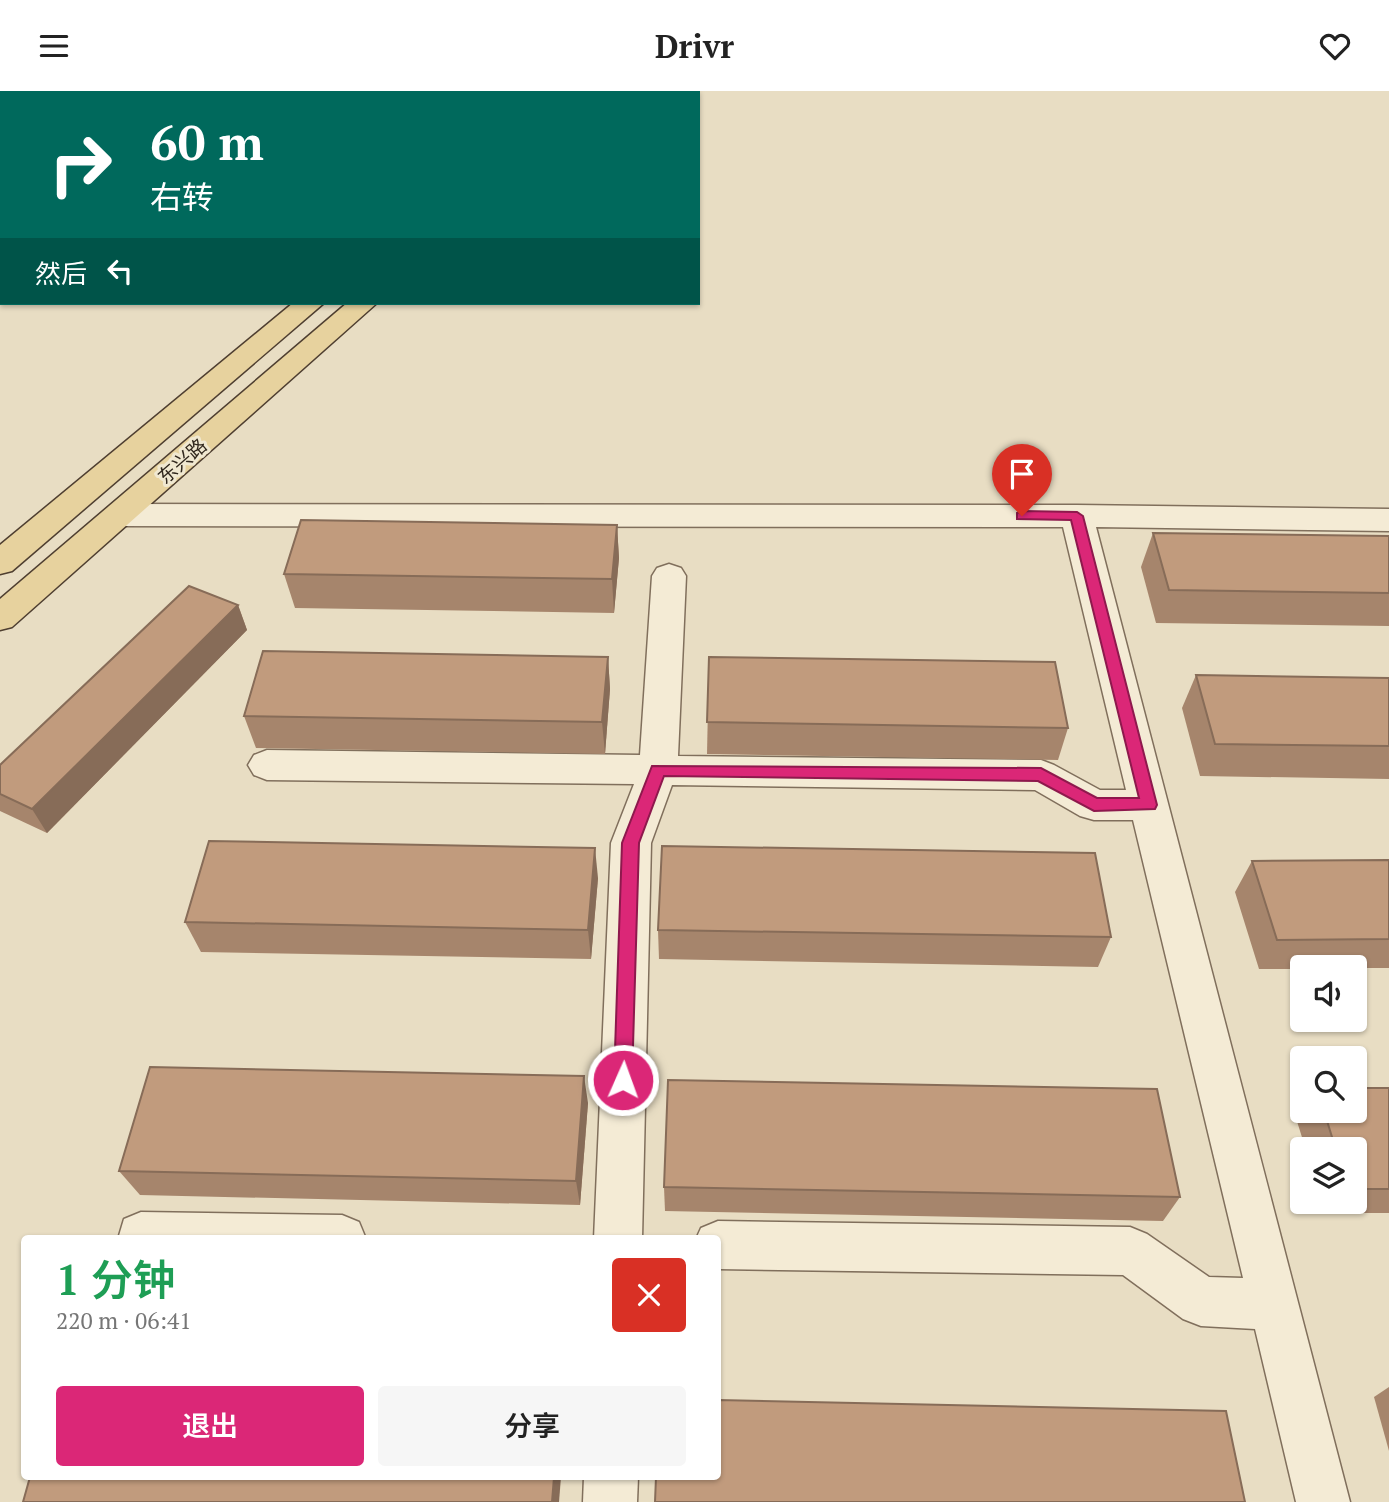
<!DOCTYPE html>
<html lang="zh">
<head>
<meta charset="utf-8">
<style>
	:root { --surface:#fff; --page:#f6f6f6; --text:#222; --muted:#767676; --accent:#db2777 }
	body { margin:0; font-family:"PT Serif","Noto Sans SC",serif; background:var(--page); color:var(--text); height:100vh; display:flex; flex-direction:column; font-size:26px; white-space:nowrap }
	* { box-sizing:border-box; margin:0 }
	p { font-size:23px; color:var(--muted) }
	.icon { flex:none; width:38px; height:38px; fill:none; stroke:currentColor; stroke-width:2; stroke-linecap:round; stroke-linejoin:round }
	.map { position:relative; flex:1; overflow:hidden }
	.panel { position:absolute; left:21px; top:1144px; width:700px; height:245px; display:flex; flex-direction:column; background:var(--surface); border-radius:7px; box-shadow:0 2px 5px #0004 }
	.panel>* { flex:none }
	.banner { position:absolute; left:0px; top:0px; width:700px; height:214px; box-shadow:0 2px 5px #0004; background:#00695c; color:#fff; overflow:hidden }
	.controls { position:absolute; left:1290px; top:864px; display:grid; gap:14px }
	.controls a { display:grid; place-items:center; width:77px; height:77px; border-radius:7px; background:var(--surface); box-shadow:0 2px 5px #0004; font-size:35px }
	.pin { position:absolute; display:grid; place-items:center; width:60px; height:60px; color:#fff; margin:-72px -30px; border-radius:50% 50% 50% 0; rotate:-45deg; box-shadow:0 0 7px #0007 }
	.pin .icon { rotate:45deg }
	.me { position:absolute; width:77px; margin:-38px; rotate:2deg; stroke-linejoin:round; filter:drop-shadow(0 0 5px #0008) }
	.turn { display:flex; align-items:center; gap:24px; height:147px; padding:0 35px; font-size:32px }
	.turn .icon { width:91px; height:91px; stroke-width:2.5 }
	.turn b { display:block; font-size:49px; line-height:60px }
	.then { display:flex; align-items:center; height:66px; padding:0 35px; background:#0003; gap:14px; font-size:26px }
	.round { display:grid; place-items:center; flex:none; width:74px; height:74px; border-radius:7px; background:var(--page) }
	.head { display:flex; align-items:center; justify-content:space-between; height:119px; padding:0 35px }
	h1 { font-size:42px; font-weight:600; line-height:52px; color:#1e9e55 }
	.action { display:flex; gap:14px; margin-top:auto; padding:14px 35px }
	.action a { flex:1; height:80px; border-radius:7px; background:var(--accent); color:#fff; font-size:28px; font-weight:600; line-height:80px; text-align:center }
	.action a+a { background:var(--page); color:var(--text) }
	header { display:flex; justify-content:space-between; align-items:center; height:91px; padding:0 35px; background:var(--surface); font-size:32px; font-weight:600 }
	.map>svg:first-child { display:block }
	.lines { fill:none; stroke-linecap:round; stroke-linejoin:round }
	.street-casing { stroke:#806f5c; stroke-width:3 }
	.primary-casing { stroke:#4e3e30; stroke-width:3 }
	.street { fill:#f4ebd5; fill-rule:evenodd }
	.primary { fill:#e7d29e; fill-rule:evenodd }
	.wall { fill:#a6856c }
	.shaded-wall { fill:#876c58 }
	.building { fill:#c19b7d; stroke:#876c58; stroke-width:2 }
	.route { fill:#db2777; stroke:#8e194d; stroke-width:2 }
	.labels { text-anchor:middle; stroke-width:6; stroke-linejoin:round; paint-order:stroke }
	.street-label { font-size:19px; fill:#31281e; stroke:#f0e8d1 }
</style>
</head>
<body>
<header><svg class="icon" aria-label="menu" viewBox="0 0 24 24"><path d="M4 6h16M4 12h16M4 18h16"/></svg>Drivr<svg class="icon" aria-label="heart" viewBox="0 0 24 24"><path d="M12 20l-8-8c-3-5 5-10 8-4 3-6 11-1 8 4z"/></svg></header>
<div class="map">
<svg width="1389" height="1411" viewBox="0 0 1389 1411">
	<rect width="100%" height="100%" fill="#e8ddc3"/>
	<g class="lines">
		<!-- street casing -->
		<g class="street-casing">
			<g id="street">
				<path d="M120 413 1077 414 1389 418V440L1096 436 1350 1411H1296L1255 1238 1201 1235 1183 1228 1123 1184 718 1178V1148H696L701 1137 718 1130 1130 1136 1147 1143 1209 1186 1243 1187 1133 729H1094L1080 725 1035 699 672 694 651 752 642 1148H594L611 752 634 693 267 689 254 684 248 674 254 664 267 659 640 664 652 485 657 477 669 473 681 477 686 485 678 665 1041 669 1054 674 1100 699H1126L1063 436 120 435 109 432 104 424 109 416Z"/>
				<path d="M141 1121 342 1124 359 1131 366 1148H118L124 1128Z"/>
				<path d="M584 1386H638L637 1411H583Z"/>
			</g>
		</g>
		<!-- primary casing -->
		<g class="primary-casing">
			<g id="primary">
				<path d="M547 0H570L546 2Z"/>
				<path d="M595 0H618L594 2Z"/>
				<path d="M293 212H324L12 480 0 483V454Z"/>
				<path d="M347 212H377L12 536 0 539V508Z"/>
			</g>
		</g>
		<!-- street -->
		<use href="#street" class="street"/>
		<!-- primary -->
		<use href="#primary" class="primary"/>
	</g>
	<!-- wall -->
	<g class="wall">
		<path d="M617 434 619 467 614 522 295 517 284 483Z"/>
		<path d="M1153 442 1389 445V535L1156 532 1141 476Z"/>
		<path d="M238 514 247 539 47 742 0 720V674Z"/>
		<path d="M608 566 610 598 605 663 256 657 244 625Z"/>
		<path d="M709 566 1068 637 1058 669 707 663Z"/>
		<path d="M1196 584 1389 587V688L1200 685 1182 617Z"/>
		<path d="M1389 769V877H1302V878H1259L1235 801 1252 770Z"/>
		<path d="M598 787 591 868 201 861 185 831Z"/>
		<path d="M658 839 1111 846 1098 876 659 868Z"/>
		<path d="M1389 997V1122H1325L1322 1111H1354V1059H1306L1295 1024 1302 1016V1020H1354Z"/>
		<path d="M588 1012 580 1114 140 1104 119 1080Z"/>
		<path d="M664 1096 1180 1106 1163 1130 665 1120Z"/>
		<path d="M1389 1296V1360L1374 1306Z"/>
	</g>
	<!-- shaded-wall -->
	<g class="shaded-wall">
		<path d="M617 434 619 467 614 522 612 488Z"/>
		<path d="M238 514 247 539 47 742 32 718Z"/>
		<path d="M608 566 610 598 605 663 602 631Z"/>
		<path d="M595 757 598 787 591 868 588 839Z"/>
		<path d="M584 985 588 1012 580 1114 576 1090Z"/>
		<path d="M554 1386H561L559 1411H552Z"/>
	</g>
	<!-- building -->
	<g class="building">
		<path d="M301 429 617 434 612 488 284 483Z"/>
		<path d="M1153 442 1389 445V502L1169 499Z"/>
		<path d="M189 495 238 514 32 718 0 703V674Z"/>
		<path d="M263 560 608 566 602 631 244 625Z"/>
		<path d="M709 566 1055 571 1068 637 707 631Z"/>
		<path d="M1196 584 1389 587V655L1215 653Z"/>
		<path d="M209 750 595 757 588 839 185 831Z"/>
		<path d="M662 755 1095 762 1111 846 658 839Z"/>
		<path d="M1389 769V848L1277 849 1252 770Z"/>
		<path d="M150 976 584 985 576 1090 119 1080Z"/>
		<path d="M668 989 1157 998 1180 1106 664 1096Z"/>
		<path d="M1354 997H1389V1098H1354V1059H1336L1324 1020H1354Z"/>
		<path d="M718 1309 1226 1320 1245 1411H655L656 1386H718Z"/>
		<path d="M30 1386H554L552 1411H23Z"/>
	</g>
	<!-- route -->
	<path class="route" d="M1022 420 1077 421 1083 425 1157 714 1155 718 1094 720 1038 690 664 685 639 752 632 989 629 995 623 998 616 995 614 989 622 752 652 675 1041 677 1097 707H1139L1071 429 1017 428V422Z"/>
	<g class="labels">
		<!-- street labels -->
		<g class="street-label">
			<text transform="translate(182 370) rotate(-41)" y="7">东兴路</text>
		</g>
	</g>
</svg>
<div class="controls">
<a><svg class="icon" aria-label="sound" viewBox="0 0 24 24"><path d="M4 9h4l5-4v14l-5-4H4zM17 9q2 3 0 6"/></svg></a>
<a><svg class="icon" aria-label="search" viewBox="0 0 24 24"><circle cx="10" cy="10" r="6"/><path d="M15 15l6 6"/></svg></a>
<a><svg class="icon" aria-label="layers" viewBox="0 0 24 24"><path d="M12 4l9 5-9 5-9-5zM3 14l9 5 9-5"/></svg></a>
</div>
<div class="pin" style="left:1022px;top:425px;background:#d93025"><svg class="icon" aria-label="arrive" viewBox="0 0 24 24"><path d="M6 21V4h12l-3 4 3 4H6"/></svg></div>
<svg class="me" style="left:623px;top:989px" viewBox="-20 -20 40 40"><circle r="17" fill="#db2777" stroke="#fff" stroke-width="3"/><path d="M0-11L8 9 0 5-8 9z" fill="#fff"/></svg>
<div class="banner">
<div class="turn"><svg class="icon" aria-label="right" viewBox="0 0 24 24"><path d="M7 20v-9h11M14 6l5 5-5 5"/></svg><div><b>60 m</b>右转</div></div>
<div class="then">然后<svg class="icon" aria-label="left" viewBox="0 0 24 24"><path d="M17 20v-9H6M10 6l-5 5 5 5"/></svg></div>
</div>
<section class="panel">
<div class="head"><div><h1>1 分钟</h1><p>220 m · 06:41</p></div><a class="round" style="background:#d93025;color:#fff"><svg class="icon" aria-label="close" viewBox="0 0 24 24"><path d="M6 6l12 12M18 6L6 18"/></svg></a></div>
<div class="action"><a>退出</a><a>分享</a></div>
</section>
</div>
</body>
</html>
